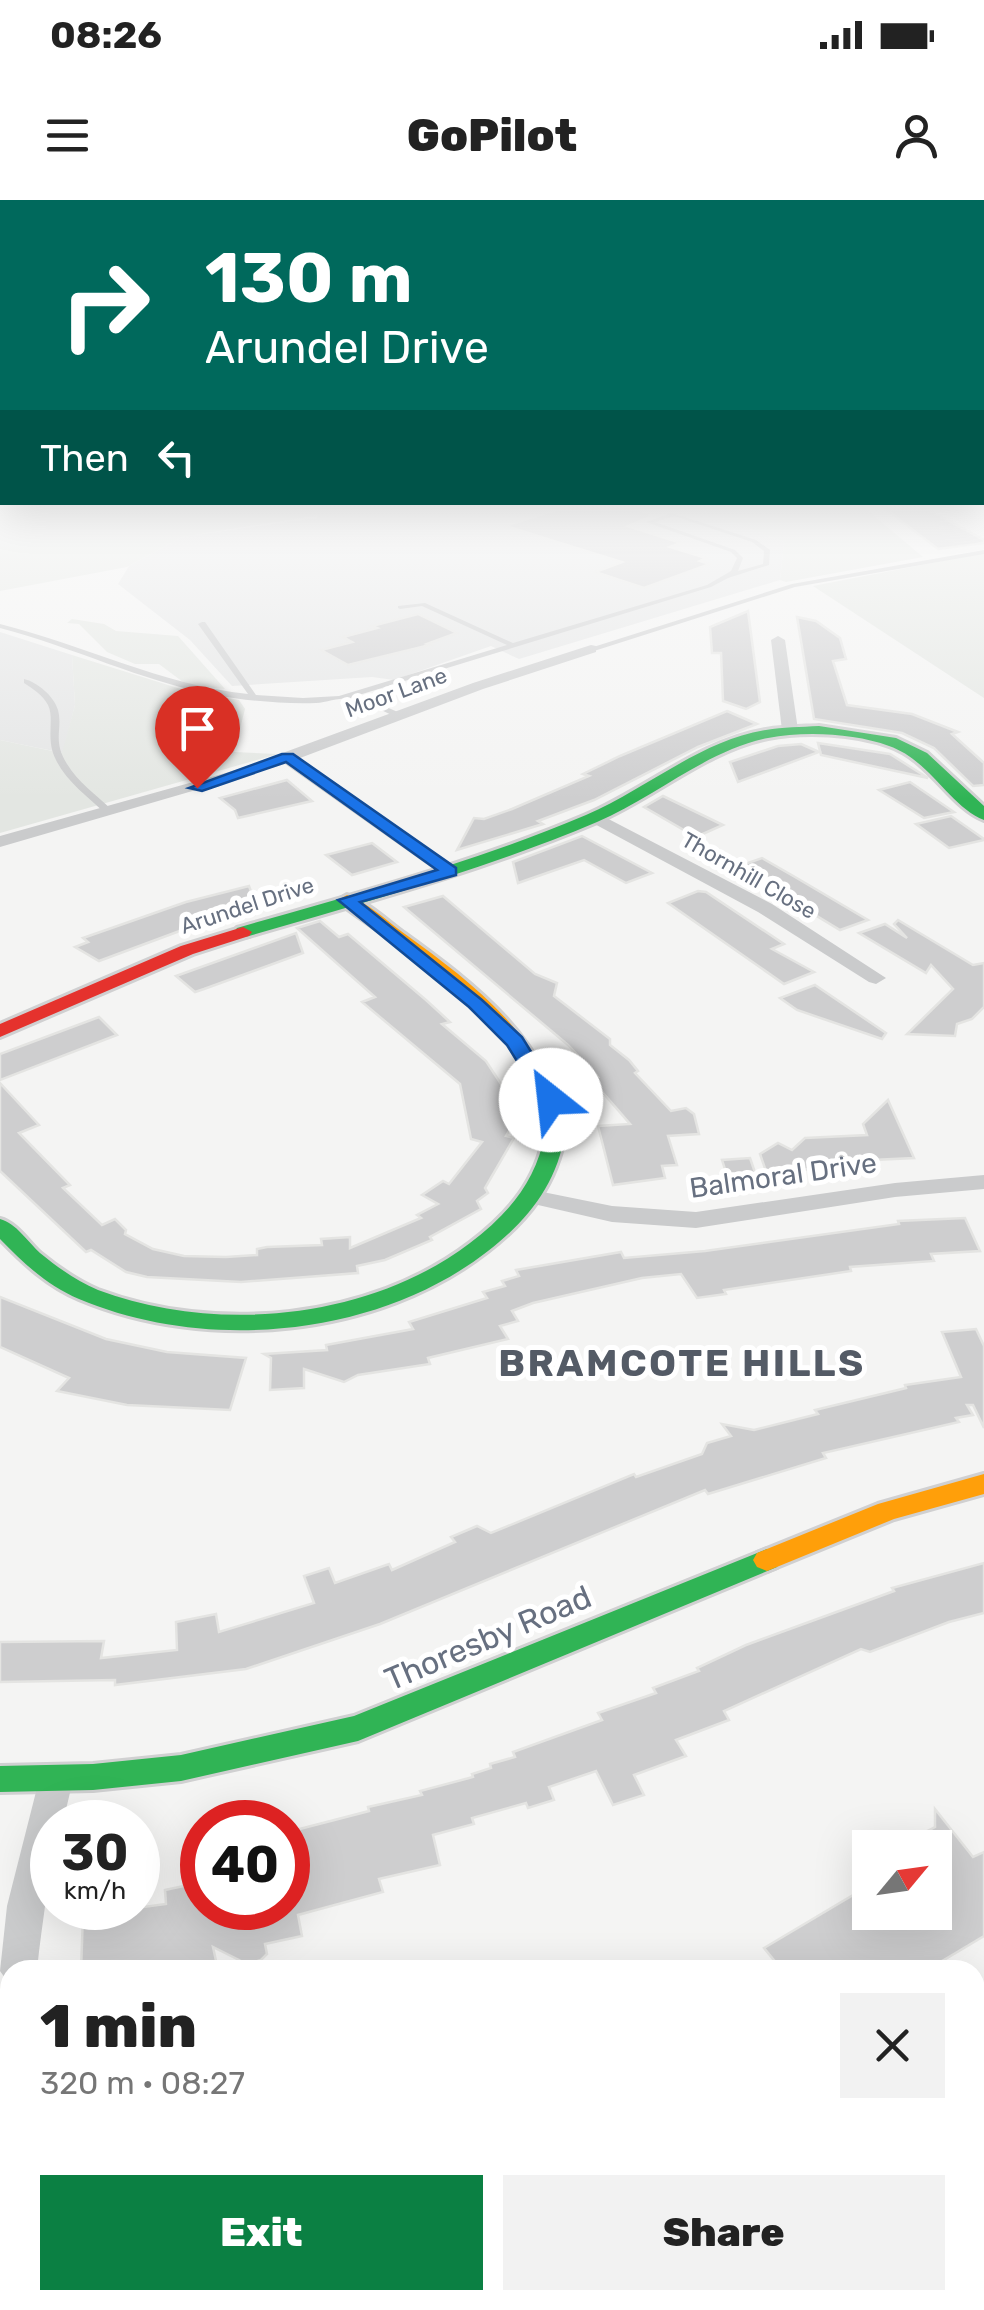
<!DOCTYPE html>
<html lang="en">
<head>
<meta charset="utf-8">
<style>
	:root { --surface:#fff; --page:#f2f2f2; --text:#222; --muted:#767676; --accent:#0b8043 }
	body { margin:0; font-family:Rubik,sans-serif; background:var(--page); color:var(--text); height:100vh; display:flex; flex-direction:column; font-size:38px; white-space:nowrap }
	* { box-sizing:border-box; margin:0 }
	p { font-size:32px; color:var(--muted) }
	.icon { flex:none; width:55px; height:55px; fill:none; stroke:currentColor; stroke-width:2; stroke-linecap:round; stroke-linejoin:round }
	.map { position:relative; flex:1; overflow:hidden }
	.panel { position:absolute; left:0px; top:1760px; width:985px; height:350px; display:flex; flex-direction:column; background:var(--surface); border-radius:30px 30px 0 0; box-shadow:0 10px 40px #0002 }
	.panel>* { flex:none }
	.top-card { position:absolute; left:0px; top:0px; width:985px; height:305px; box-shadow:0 10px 40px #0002; background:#00695c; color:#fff; overflow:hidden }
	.needle { width:65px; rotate:61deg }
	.tools { position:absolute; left:852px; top:1630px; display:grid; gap:20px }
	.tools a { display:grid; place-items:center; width:100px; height:100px; border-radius:0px; background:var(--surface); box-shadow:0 10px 40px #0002; font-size:50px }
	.speed { position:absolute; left:30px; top:1600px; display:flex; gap:20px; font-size:50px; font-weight:700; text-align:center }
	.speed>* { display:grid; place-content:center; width:130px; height:130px; border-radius:50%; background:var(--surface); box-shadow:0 10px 40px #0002; line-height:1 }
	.speed small { font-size:25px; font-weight:400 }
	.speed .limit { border:15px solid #d22; background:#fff; color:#111 }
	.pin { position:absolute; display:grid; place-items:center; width:85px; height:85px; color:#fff; margin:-102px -42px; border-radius:50% 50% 50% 0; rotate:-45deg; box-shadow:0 0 10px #0007 }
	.pin .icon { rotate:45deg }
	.me { position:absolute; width:110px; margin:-55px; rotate:331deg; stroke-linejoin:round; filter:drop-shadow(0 0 8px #0008) }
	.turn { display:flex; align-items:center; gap:35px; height:210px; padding:0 40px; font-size:45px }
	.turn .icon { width:130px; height:130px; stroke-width:2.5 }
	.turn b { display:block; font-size:70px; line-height:85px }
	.then { display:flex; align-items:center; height:95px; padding:0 40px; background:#0003; gap:20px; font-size:38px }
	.round { display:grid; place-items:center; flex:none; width:105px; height:105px; border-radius:0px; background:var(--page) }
	.head { display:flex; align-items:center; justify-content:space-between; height:170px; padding:0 40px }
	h1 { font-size:60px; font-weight:800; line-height:75px }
	.action { display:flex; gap:20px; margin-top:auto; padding:20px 40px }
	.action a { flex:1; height:115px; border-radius:0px; background:var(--accent); color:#fff; font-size:40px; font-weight:800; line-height:115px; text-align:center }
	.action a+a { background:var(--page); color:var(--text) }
	.status { display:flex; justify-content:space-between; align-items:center; height:70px; padding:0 50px; background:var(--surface); direction:ltr }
	.status svg { height:28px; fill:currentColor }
	header { display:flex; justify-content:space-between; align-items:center; height:130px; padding:0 40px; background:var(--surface); font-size:45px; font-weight:800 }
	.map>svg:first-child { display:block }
	.built { fill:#e4e5e5 }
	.green { fill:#e3e6e2 }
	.building { fill:#cececf; stroke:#e4e4e2; stroke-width:2.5 }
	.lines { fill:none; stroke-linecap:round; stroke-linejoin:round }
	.fast-casing { stroke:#d0d0d1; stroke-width:6 }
	.slow-casing { stroke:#d0d0d1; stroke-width:6 }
	.jam-casing { stroke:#d0d0d1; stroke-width:6 }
	.lane { fill:#cacbcc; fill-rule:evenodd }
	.street { fill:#cacbcc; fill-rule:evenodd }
	.fast { fill:#30b455; fill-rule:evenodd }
	.slow { fill:#ff9f0a; fill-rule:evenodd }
	.jam { fill:#e5322d; fill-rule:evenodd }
	.route { fill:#1a73e8; stroke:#114b97; stroke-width:2.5 }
	.labels { text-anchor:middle; stroke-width:10; stroke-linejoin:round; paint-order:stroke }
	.far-street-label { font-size:22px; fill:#677080; stroke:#fff }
	.street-label { font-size:28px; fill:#677080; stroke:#fff }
	.near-street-label { font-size:32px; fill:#677080; stroke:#fff }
	.district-label { font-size:38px; font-weight:bold; letter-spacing:2.5px; fill:#545b66; stroke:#fff }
</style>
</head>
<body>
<div class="status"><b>08:26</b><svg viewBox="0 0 49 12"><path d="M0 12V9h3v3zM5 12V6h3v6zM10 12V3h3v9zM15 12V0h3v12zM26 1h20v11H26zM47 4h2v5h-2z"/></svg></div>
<header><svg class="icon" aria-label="menu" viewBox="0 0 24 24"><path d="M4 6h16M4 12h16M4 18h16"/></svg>GoPilot<svg class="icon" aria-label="person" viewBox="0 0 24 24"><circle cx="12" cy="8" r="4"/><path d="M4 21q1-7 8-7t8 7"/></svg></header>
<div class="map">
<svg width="984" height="2110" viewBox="0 0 984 2110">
	<rect width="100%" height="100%" fill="#f4f4f3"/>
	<!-- built -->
	<g class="built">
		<path d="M317 304H686L784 342 780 380 519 459 491 446 394 480 372 477 232 486 190 440 118 384 129 366 182 337 317 318Z"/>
		<path d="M0 432 72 455 75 505 63 553 0 540Z"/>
	</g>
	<!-- green -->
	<g class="green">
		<path d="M0 304H317L319 315 182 337 127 367 0 391Z"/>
		<path d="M686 304H860L923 357 786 382 780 380 784 342Z"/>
		<path d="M984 353V498L813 386Z"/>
		<path d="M72 419 104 424 116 431 178 436 225 489 187 485 159 464H135L107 452 79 424 67 423Z"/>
		<path d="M72 455 184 490 239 500 245 509 234 552 278 554 0 633V540L62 553 75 505Z"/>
	</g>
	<!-- building -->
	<g class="building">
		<path d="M575 304H618L655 315 628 326 681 343 670 347 706 358 700 361 710 364 644 388 595 372 622 362 505 326Z"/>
		<path d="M879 304H918L984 340V343L938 349Z"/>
		<path d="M748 411 760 502 746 509 723 501 721 453H712L710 427Z"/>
		<path d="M418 414 457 433 427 444 430 445 348 465 321 450 352 442 343 437 377 428 372 426Z"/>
		<path d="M797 417 816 421 840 438 846 459 833 461 847 505 912 514 958 532 952 534 984 563V585L973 586 934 548 902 533 814 519Z"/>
		<path d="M727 511 757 524 698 547 594 600 538 621 543 624 457 650 474 618 484 619 512 609 589 576 583 574 620 556Z"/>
		<path d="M818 543 890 554 928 578 821 555Z"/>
		<path d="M801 544 819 552 738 582 730 562 778 546Z"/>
		<path d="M287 580 312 601 238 618 235 610 220 598Z"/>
		<path d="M910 582 954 612 924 618 879 590Z"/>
		<path d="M663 596 723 625 696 637 644 607Z"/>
		<path d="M951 616 984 639V640L949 648 916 624Z"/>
		<path d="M582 636 652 673 626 683 584 660 518 683 513 662Z"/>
		<path d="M372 643 397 662 352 675 326 655Z"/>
		<path d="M762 658 795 677 868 720 840 730 736 667Z"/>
		<path d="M249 686 255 703 99 761 75 747 88 742 83 738 186 702Z"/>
		<path d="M698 691 706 692 784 744 772 749 814 772 784 784 668 703Z"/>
		<path d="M443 696 535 774 557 783 554 796 610 839V845L629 860 638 871 635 873 671 911 686 908 694 914 699 934 668 936 677 965 662 966 665 978 613 985 598 926 630 924 591 879 598 877 568 845 404 707Z"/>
		<path d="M898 720 973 765 984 763V807L972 819 957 824 955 836 907 834 953 789 931 765 926 773 859 733 885 724 907 738 894 724Z"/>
		<path d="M320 721 339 737 348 734 426 800 450 822 442 824 486 861 505 890 512 926 506 936 514 938 485 988 488 993 477 1001 481 1009 430 1037 432 1040 385 1060 357 1066 358 1073 241 1082 147 1077 126 1072 91 1050 86 1052 0 971V883L39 925 19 933 70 985 63 988 102 1025 115 1019 126 1030 125 1034 153 1049 184 1056 226 1057 257 1055V1049L267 1047 322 1045 321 1039 350 1037V1048L421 1018 417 1015 438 1004 422 995 443 981 449 984 482 942 471 939 460 884 362 802 375 797 297 728Z"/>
		<path d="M296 733 303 753 204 789 195 792 176 776Z"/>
		<path d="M815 785 886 833 882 839 797 810 780 798Z"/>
		<path d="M99 817 117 835 0 880V854Z"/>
		<path d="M888 900 914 958 831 962 834 968 796 970 798 976 768 977 760 954 778 943 792 950 805 938 867 935 863 924Z"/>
		<path d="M750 958 759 984 730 985 722 960Z"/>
		<path d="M965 1018 980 1051 931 1054 934 1061 850 1067 851 1071 724 1090 726 1094 697 1098 681 1074 642 1078 533 1103 512 1111 518 1121 500 1126 508 1139 428 1158 430 1164 358 1175 344 1182 304 1169V1188L270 1190 271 1158 264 1154 327 1150 326 1145 413 1129 409 1122 487 1098 483 1092 505 1086 502 1081 519 1076 516 1070 621 1052 624 1058 705 1051 899 1024 898 1021Z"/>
		<path d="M0 1097 106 1139 167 1152 246 1158 230 1210 127 1205 57 1191 69 1178 0 1147Z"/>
		<path d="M976 1129 984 1146V1228L973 1205H967L973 1215 956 1218 959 1222 823 1253 826 1258 708 1294 705 1290 380 1424 246 1469 115 1485V1480L0 1482V1442L104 1441 101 1458 177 1450 176 1422 216 1414 219 1432 314 1403 304 1376 329 1368 335 1383 389 1364 392 1370 455 1342 451 1337 477 1326 491 1333 634 1274 636 1277 702 1254 707 1243 731 1236 722 1224 754 1230 818 1214 815 1210 906 1188 905 1185 961 1177 942 1132Z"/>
		<path d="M984 1363V1413L949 1422 870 1452 861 1449 724 1511 729 1520 676 1540 686 1556 634 1575 644 1595 613 1605 596 1571 549 1587 554 1600 528 1608 526 1603 472 1618 474 1624 433 1635 440 1665 379 1679 383 1692 298 1715 302 1736 265 1744 267 1754 261 1760 247 1764 213 1747 218 1770H81L83 1715 166 1704 165 1690 202 1682V1708H288V1632L369 1611 368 1607 422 1595 420 1591 473 1577 472 1574 491 1568 490 1564 515 1557 513 1552 602 1520 598 1513 656 1493 653 1488 699 1471 697 1468 746 1445 894 1391 892 1388Z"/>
		<path d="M935 1609 973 1657 984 1652V1736L927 1770H782L764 1748 870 1685V1712H935V1648H894L935 1627Z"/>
	</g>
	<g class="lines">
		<!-- fast casing -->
		<g class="fast-casing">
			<g id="fast">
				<path d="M819 526 896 538 927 553 984 606V620C950 607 930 560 889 546 854 533 804 531 768 538 707 550 654 598 597 622 484 670 366 702 249 736L243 737 234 732 237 728C355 694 473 663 586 615 645 590 701 540 766 530 783 527 801 527 819 526Z"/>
				<path d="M555 927 565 933C557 984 528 1020 488 1051 378 1137 207 1153 79 1099 48 1086 23 1063 0 1039V1019C16 1023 28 1042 40 1053 57 1067 77 1081 98 1090 215 1134 369 1120 470 1043 509 1013 536 982 545 933Z"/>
				<path d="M767 1349 777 1353 781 1360 777 1367 358 1541 181 1581 93 1590 0 1592V1566L93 1564 181 1555 354 1516Z"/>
			</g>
		</g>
		<!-- slow casing -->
		<g class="slow-casing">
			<g id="slow">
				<path d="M347 695C367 702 387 721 405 734 477 786 549 841 565 933L562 937 555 939 545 933C543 921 542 907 538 895 506 810 411 755 341 704L338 700Z"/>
				<path d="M984 1274V1294L894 1319 767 1371 757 1367 753 1360 757 1353 878 1304Z"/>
			</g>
		</g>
		<!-- jam casing -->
		<g class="jam-casing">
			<path id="jam" d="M243 727 252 732 249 736 193 754 0 837V824L181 746Z"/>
		</g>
		<!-- lane -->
		<g class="lane">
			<path d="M672 313 756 340 770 350 769 365 728 378 711 387 359 495 400 513 401 515 397 517C383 512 369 502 354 499 344 496 328 502 316 503 283 504 247 501 215 495 141 481 73 447 0 428V424C84 445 162 485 248 494L198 424 202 422H205L256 495 303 498 339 496 507 445 422 406 400 409 398 408V406L425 403 513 443 707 385 731 371 737 358 731 352 646 322ZM674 316 752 342 764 351 763 364 738 371 743 358 735 350 655 322Z"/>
			<path d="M984 350V354L795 387 594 451 587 449 792 384Z"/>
			<path d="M24 479C37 482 54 496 58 510 63 530 52 540 67 564 78 582 96 595 111 609V613H105C88 597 66 581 56 560 45 539 55 519 48 505 43 495 33 489 24 483Z"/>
			<path d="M217 2100H239L243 2110H221Z"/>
		</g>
		<!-- street -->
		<g class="street">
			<path d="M778 436 785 440 798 530 790 535 782 530 771 440Z"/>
			<path d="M591 445 596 446V452L483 489 300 558 457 668V676H443L285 564 0 647V636L236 570 473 483Z"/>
			<path d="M595 612 772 704 886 778 876 784 869 782 758 712 589 621 586 617Z"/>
			<path d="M984 975V989L895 997 696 1028 612 1022 525 1002 521 997 533 990 612 1006 696 1012 895 983Z"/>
			<path d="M56 1565 68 1570 73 1580 63 1622H52C52 1672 42 1720 37 1770H10V1785L0 1771 7 1706 39 1580 44 1570Z"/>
			<path d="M984 1797V1838L975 1842V1801Z"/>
			<path d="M10 1820V1931L0 1927V1824Z"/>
			<path d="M18 2100H60L63 2110H21Z"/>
			<path d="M550 2100H606L602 2110H546Z"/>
		</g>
		<!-- fast -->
		<use href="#fast" class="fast"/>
		<!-- slow -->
		<use href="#slow" class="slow"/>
		<!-- jam -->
		<use href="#jam" class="jam"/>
	</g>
	<!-- sky -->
	<linearGradient id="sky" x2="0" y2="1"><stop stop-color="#9dc0e0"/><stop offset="0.51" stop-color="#fafafa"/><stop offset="1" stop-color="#fafafa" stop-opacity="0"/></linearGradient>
	<rect width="984" height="599" fill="url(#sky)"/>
	<!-- route -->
	<path class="route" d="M282 554H293L456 668V675L360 702 482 800 522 837 561 900 558 905H544L507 845 469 807 338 700 437 670 286 562 202 591 189 588Z"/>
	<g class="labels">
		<!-- far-street labels -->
		<g class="far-street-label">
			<text transform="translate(396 492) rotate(-20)" y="8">Moor Lane</text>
			<text transform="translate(749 675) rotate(30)" y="8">Thornhill Close</text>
			<text transform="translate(247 705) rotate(-18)" y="8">Arundel Drive</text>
		</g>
		<!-- street labels -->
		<g class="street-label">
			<text transform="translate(783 975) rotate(-8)" y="10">Balmoral Drive</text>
		</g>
		<!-- near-street labels -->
		<g class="near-street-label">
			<text transform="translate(488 1438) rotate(-23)" y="11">Thoresby Road</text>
		</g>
		<!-- district labels -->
		<g class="district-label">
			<text x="682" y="1176">BRAMCOTE HILLS</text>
		</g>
	</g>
</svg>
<div class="tools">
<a><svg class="needle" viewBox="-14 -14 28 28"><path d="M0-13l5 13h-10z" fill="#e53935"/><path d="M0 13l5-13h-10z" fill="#767676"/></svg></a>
</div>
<div class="speed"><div>30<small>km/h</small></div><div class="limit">40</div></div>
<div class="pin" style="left:197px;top:588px;background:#d93025"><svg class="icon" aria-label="arrive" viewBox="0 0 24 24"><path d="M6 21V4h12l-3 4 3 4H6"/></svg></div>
<svg class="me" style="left:551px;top:900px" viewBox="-20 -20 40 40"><circle r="19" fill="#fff"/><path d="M0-13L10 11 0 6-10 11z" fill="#1a73e8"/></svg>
<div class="top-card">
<div class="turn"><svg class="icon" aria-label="right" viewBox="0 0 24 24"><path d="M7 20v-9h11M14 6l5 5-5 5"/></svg><div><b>130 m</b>Arundel Drive</div></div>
<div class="then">Then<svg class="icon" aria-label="left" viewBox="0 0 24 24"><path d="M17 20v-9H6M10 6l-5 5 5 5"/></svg></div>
</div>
<section class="panel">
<div class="head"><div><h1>1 min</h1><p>320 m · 08:27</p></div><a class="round"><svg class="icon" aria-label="close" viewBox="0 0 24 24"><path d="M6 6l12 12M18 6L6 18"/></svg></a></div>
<div class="action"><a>Exit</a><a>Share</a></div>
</section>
</div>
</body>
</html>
